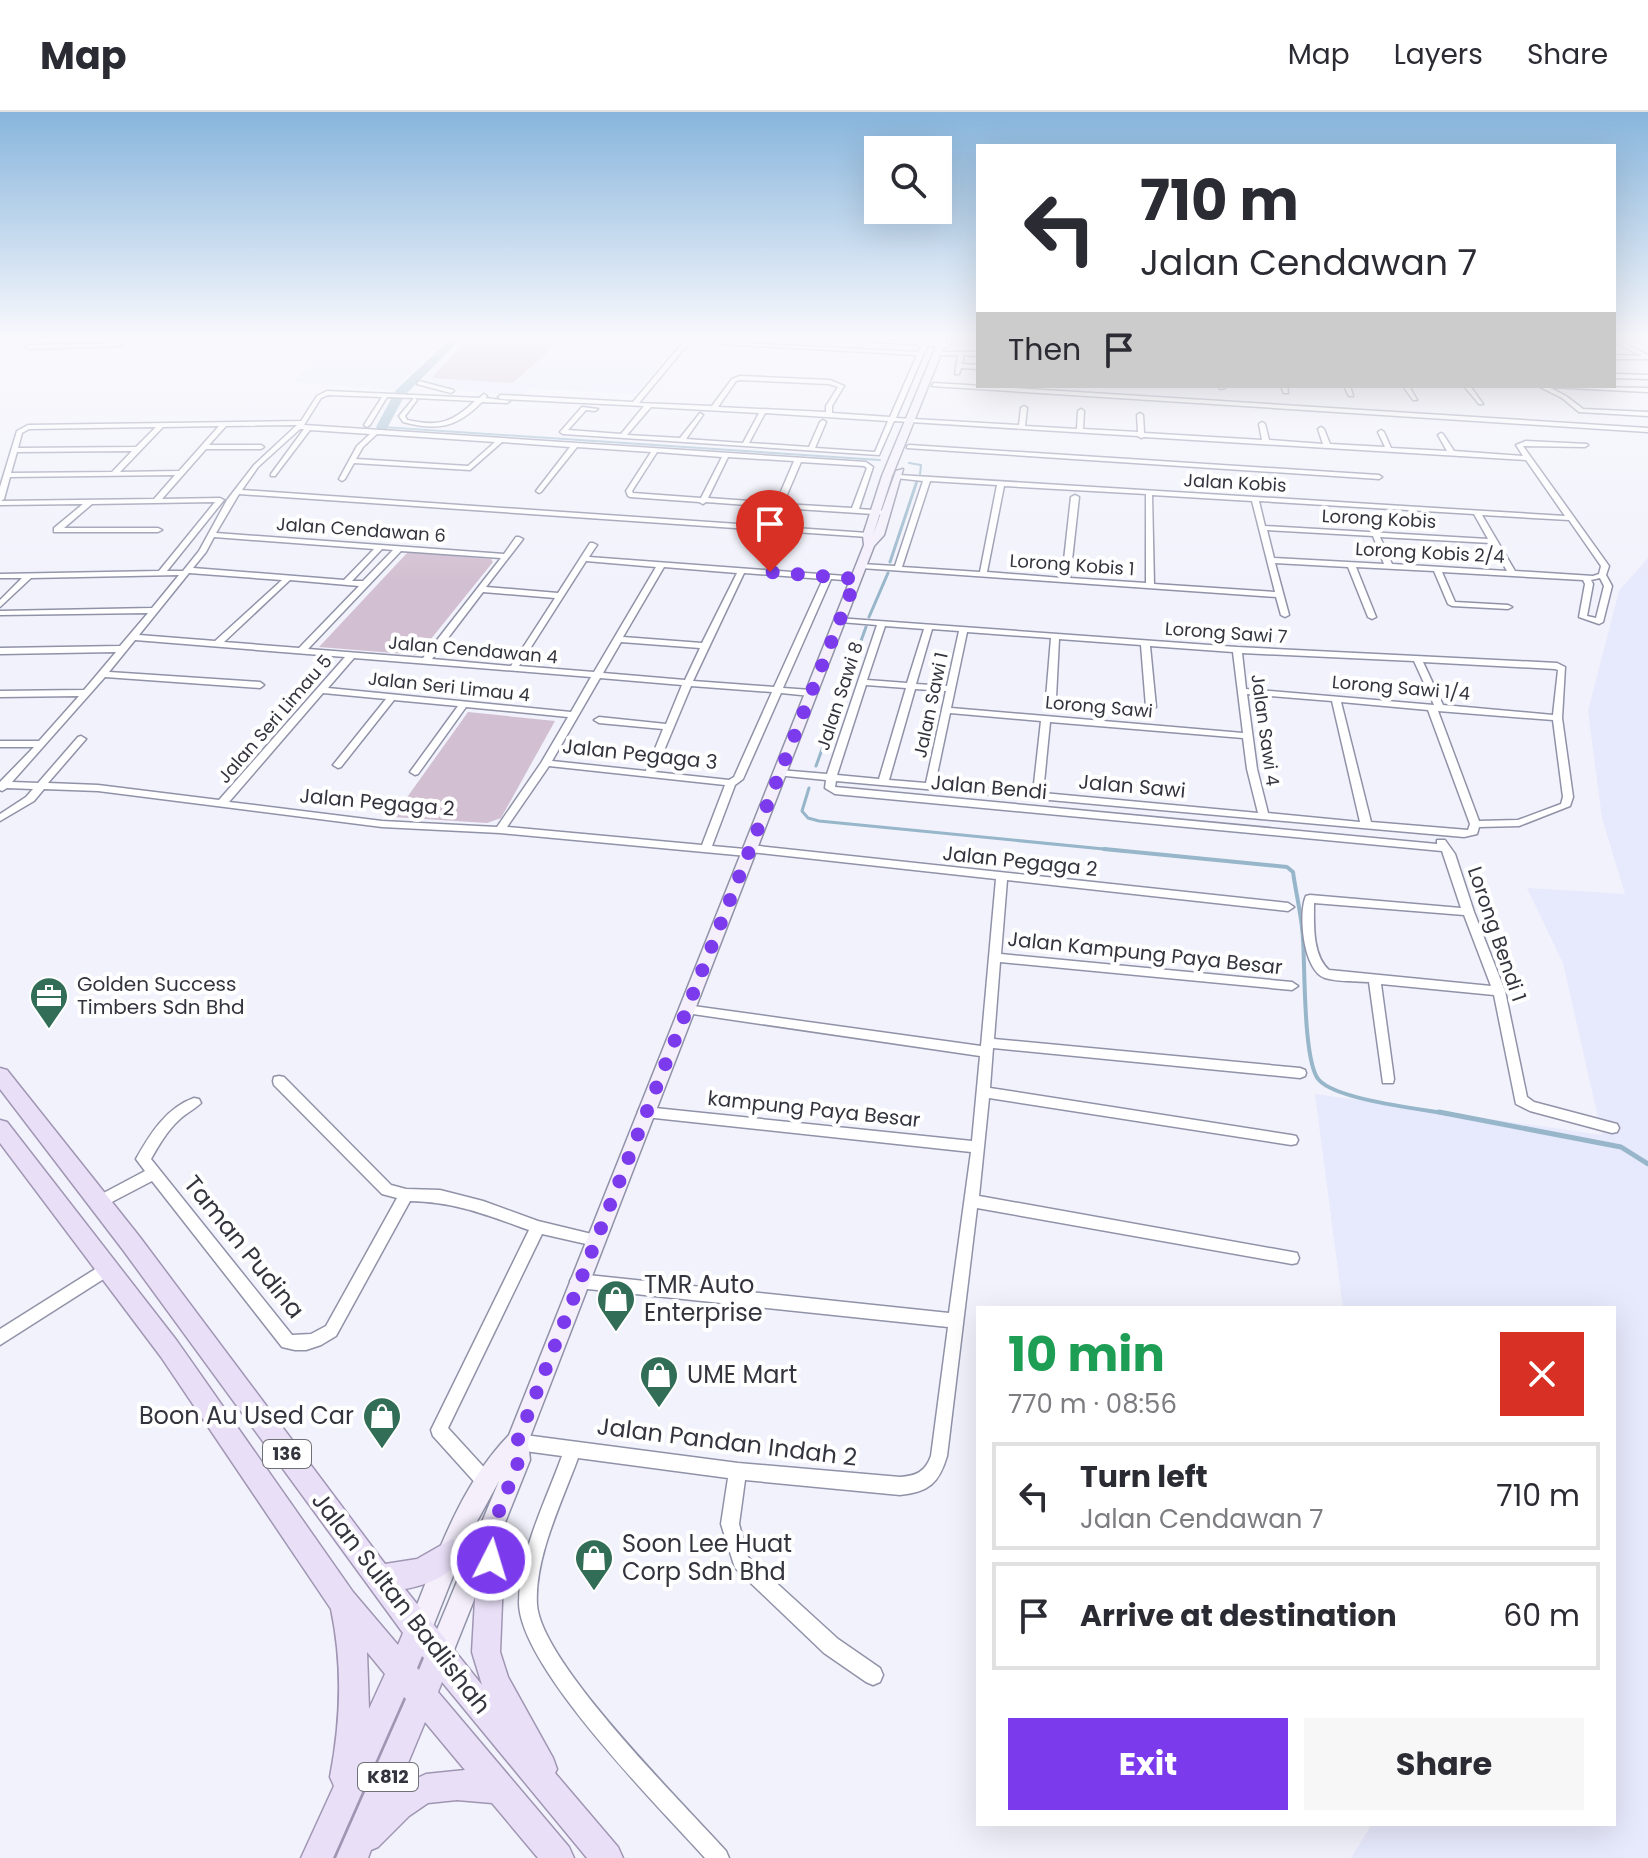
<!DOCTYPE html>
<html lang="en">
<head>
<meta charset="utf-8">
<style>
	:root { --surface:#fff; --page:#f7f7f7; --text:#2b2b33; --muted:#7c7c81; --line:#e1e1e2; --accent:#7c3aed }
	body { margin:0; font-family:Poppins,sans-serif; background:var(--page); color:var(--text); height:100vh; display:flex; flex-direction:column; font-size:30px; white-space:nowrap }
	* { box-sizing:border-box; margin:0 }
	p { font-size:26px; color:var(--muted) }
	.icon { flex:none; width:44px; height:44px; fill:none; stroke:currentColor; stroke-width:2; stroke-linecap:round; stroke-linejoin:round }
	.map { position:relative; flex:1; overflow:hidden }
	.panel { position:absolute; left:976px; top:1194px; width:640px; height:520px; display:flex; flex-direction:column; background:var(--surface); border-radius:0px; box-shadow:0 8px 32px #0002 }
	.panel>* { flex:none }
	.hud { position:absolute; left:976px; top:32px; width:640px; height:244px; border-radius:0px; box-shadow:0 8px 32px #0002; background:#fff; color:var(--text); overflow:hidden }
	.buttons { position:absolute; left:864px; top:24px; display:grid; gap:16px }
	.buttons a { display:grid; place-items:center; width:88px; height:88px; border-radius:0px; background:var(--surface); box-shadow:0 8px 32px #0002; font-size:40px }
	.pin { position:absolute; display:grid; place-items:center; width:68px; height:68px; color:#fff; margin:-82px -34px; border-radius:50% 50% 50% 0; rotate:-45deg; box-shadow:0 0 8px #0007 }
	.pin .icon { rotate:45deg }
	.me { position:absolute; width:88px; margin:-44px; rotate:5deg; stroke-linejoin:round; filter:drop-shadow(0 0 6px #0008) }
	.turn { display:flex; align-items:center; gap:28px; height:168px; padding:0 32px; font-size:36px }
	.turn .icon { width:104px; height:104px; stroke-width:2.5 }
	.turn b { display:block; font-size:56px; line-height:68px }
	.then { display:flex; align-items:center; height:76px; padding:0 32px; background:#0003; gap:16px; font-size:30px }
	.round { display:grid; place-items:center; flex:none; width:84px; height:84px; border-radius:0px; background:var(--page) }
	.overview { display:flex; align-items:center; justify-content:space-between; height:136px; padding:0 32px }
	h1 { font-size:48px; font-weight:700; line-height:60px; color:#1e9e55 }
	.button { display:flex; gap:16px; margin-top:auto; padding:16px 32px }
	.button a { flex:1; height:92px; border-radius:0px; background:var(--accent); color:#fff; font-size:32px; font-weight:700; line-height:92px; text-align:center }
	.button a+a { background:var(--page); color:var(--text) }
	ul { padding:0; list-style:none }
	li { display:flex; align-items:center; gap:24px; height:108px; margin:0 16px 12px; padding:0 16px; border:4px solid var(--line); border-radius:0px }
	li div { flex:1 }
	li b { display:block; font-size:30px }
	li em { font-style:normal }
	header { display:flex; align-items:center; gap:48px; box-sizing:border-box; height:112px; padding:0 40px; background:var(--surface); border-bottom:2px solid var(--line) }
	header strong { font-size:38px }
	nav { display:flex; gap:44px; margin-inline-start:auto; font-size:28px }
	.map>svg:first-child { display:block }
	.built { fill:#e7e9fc }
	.green { fill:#d2bfd1 }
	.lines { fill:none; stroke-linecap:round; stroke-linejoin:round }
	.stream-far3 { stroke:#97b6ca; stroke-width:2 }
	.stream-far2 { stroke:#97b6ca; stroke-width:3 }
	.stream-far1 { stroke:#97b6ca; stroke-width:4 }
	.stream { stroke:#97b6ca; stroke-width:5 }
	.river { fill:#97b6ca; fill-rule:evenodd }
	.street-casing { stroke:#9092a8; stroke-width:3 }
	.secondary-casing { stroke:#9092a8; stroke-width:3 }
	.primary-casing { stroke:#a096b3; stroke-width:3 }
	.street { fill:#fff; fill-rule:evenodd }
	.secondary { fill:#f4effb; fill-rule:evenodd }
	.primary { fill:#e9dff7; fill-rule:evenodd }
	.route { stroke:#7c3aed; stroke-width:14; stroke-dasharray:0 25.2 }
	.labels { text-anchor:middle; stroke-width:8; stroke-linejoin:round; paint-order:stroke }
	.far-street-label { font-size:18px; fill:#33343d; stroke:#fff }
	.shield { fill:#fff; stroke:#707177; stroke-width:2 }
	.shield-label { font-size:18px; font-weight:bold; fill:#33343d }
	.street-label { font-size:20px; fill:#33343d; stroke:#fff }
	.poi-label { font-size:20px; fill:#33343d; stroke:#fff; text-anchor:start }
	.near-street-label { font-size:24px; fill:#33343d; stroke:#fff }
	.near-poi-label { font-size:24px; fill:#33343d; stroke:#fff; text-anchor:start }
</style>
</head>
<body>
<header>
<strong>Map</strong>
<nav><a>Map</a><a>Layers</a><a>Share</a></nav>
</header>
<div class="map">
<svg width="1648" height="1746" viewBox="0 0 1648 1746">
	<rect width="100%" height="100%" fill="#f1f2fb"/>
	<!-- built -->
	<g class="built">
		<path d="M461 227H682L636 282 529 276 521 284 461 279 422 268Z"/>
		<path d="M332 228H428L426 235 441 234 393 278 293 270Z"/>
		<path d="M1648 446V1746H1351L1372 1712H1614V1196H1343L1315 982 1602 1023 1563 851 1527 776 1625 782 1602 706 1588 599 1619 479Z"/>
	</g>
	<!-- green -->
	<g class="green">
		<path d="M468 227H562L513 271 432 266Z"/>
		<path d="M408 440 491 447 493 450 418 543 319 535Z"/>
		<path d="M468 600 555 609 501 706 487 711 393 705Z"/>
	</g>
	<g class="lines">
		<!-- stream-far3 -->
		<g class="stream-far3">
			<path d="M382 315 880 348"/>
			<path d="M909 351 921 353 920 362"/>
		</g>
		<!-- stream-far2 -->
		<g class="stream-far2">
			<path d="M890 450 917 369"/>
			<path d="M869 505 888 461"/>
			<path d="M816 654 866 515"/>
			<path d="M809 676 802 699 808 706 819 709 1124 739"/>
		</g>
		<!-- stream-far1 -->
		<path class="stream-far1" d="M1104 737 1287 755 1293 760C1296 782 1302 805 1303 827 1305 853 1303 951 1319 968 1337 988 1421 997 1449 1002"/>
		<!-- stream -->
		<path class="stream" d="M1439 1000 1621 1035 1648 1052"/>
		<!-- river -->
		<path class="river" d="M450 227H461L405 283 386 318H378L376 315 396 278Z"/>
		<!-- street casing -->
		<g class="street-casing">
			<g id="street">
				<path d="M686 227H692L639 291 712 294 732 267 740 264 830 268 844 274 832 294V301L890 305 917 243 721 232 724 230 918 240 922 233 862 229 863 227H869L923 230 924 227H930L928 230 951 233 948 235 927 234 896 306 1019 313 1021 296 1024 294 1027 296 1025 314 1077 317 1078 299 1081 297 1084 299 1083 317 1138 320 1137 303 1140 301 1143 303 1144 321 1262 328 1259 312 1262 310 1265 312 1269 328 1323 332 1318 317 1321 315 1324 317 1330 332 1385 335 1378 320 1381 318 1384 320 1391 336 1447 339 1438 323 1441 321 1443 322 1454 339 1523 344 1516 333 1526 329 1587 332 1588 333 1585 335 1523 334 1609 454 1606 463 1612 474 1603 510 1599 512 1579 505 1585 472 1583 468 1442 460 1455 490 1508 493 1512 495 1508 497 1452 494 1448 492 1434 459 1356 455 1376 505 1372 507 1368 505 1348 455 1275 451 1289 503 1285 505 1281 503 1276 485 861 456 857 454 861 452 895 454 923 369 896 366 895 365 898 363 1565 404 1526 348 1144 325 1141 326 1138 324 894 309 879 343 563 322 560 320 582 295 598 297 595 299 586 298 568 318 621 322 644 294 501 287 498 285 501 283 633 290ZM740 268 829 272 838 275 826 294V300L718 295 736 269ZM651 295 759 301 743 331 686 327 703 303 700 301 680 326 627 323ZM765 301 888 309 875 340 815 336 826 310 823 308 820 310 809 335 749 331ZM930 369 997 373 980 460 902 455ZM1004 374 1146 382V471L1070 466 1079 385 1075 383 1071 385 1062 466 987 460ZM1152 383 1252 389 1275 480 1154 472ZM1259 389 1474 402 1488 427 1265 414ZM1482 403 1569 408 1601 454 1599 462 1593 464 1515 459ZM1267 418 1373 424 1384 452 1274 446ZM1380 425 1491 431 1507 459 1392 452ZM1600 466 1604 474 1596 506 1587 504 1593 472 1591 468Z"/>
				<path d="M969 227H978V229Z"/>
				<path d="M1614 227 1648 243V247H1614V243L1642 244 1614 230Z"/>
				<path d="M119 231 121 234 28 237 25 235 28 233Z"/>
				<path d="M935 240H978V244L964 243 962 252 978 253V257L961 256 959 262H955L958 243H937Z"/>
				<path d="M1614 262 1648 263V267L1614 266Z"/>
				<path d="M419 269 453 278 454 279 451 281 417 272Z"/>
				<path d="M934 271 1648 316V320L932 274Z"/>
				<path d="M1218 274H1224L1225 276 1220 277Z"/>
				<path d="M1281 274H1287L1288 281H1284Z"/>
				<path d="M1344 274H1350L1353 284H1349Z"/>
				<path d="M1403 274H1409L1417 288H1413Z"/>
				<path d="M1464 274H1470L1483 292H1479Z"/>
				<path d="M1538 274 1648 276V280L1549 275 1566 284 1583 297 1648 300V304L1579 300 1562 286Z"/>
				<path d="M327 279 479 286 484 282 487 284 485 286 510 289 507 291 482 290C456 316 438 319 403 310L399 304 414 286 387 285 370 313 367 315 364 313 382 285 328 283 321 286 304 313 866 350 873 355 859 397 886 399 890 401 889 403 781 396 778 397 775 395 706 390 703 392 699 390 630 385 628 384 626 379 651 340 577 335 541 380 539 381 536 379 570 335 502 330 470 358 354 351 345 367 342 369 339 367 357 334 370 322 310 318 275 364H271V362L304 317H300L258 355 242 378 868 421 872 423 868 425 239 382 216 421 504 442 516 425H519L523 427 486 475 558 481 590 431H593L597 433 589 445 859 465 860 467 856 469 831 467 783 576 811 578 816 581 811 584 781 581 743 667 735 673 712 734 745 737V734L749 733 1288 791 1294 795 1288 799 1007 768 1001 842 1292 870 1298 874 1292 878 1000 850 994 927 1300 956 1305 958 1306 961 1305 964 1300 966 993 936 990 976 1291 1023 1296 1024 1298 1028 1296 1032 1291 1033 989 986 979 1084 1292 1140 1297 1141 1299 1146 1297 1151 1292 1152 977 1096 947 1344C939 1371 929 1380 900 1383L745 1368 739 1412 748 1445 838 1527 880 1556 883 1563 880 1570 873 1573 866 1570 824 1541 735 1456 721 1412 728 1366 578 1346C562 1390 534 1446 537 1493 542 1552 683 1691 726 1739L729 1746H705C660 1696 520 1556 519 1491 519 1440 545 1391 562 1344L517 1338 511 1336 509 1330 511 1324 517 1322 738 1351 900 1365C916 1364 925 1360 931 1344L948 1215 578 1176 573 1174 570 1169 573 1164 578 1162 949 1201 971 1040 645 1005 640 1004 638 1000 640 996 645 995 972 1029 980 944 686 901 680 897 686 893 981 934 996 767 751 740V743L747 744 500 721 382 715 98 679 44 677 34 689 0 709V702L26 685 33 677 7 676 2 679 0 678V670L34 635H0V629H39L79 584 0 585V579L84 578 116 540 0 542V536L120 534 148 501 0 503V499L152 496 179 463 31 466 0 495V488L22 466H0V462L159 459 215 390 92 392 64 416H158L162 418 158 420H54V416L83 392 0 393V375L17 319 28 313 301 309 317 284ZM415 286 475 289C452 311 438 315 407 308L405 304 417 288ZM297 313 254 353 227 388 199 439 183 459H167L224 388 220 386 162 387 206 337H261L264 335 261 333H209L226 314ZM219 314 179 359 120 360 163 315ZM156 315 136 335 18 336 22 321 29 317ZM377 322 495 330 468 354 356 347 363 335ZM132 339 112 360 11 361 17 340ZM657 340 722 345 701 386 633 381 632 379ZM728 345 794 349 776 391 708 386ZM801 350 864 354 867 356 852 396 783 392ZM175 363 154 387 1 389 4 387 10 365ZM214 425 374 437 344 468 193 456 206 440ZM382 437 393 438 363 469H352ZM401 439 501 446 423 546 308 537ZM586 449 656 455 594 560 519 554ZM664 455 737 461 702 531 623 525ZM189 461 282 468 215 529 139 523ZM744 461 823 467 774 575 693 569ZM290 468 359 474 299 536 224 530ZM483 480 555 486 511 554 432 547ZM135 528 345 545 219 688 98 673 48 671 86 627 81 624 78 625 38 671 12 670 105 565 260 576 264 573 260 570 109 560ZM621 530 700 536 685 568 603 561ZM354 546 591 565 571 600 328 576ZM600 566 682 573 666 612 599 605 594 608 599 611 663 617 646 659 552 649ZM691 574 772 580 734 665 729 668 655 660ZM323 581 386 587 333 653 338 656 341 655 394 588 458 594 410 660 415 663 418 662 466 595 568 605 541 651 497 715 382 709 229 690ZM549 654 725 673 702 733 507 715Z"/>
				<path d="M909 333 1379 363 1382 365 1379 367 907 336V334Z"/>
				<path d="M837 506 1237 535 1557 551 1565 555 1562 606 1573 685 1570 694 1519 714 1479 715 1477 722 1464 725 836 669 835 675 1437 732V728H1445L1455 742 1474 800 1505 879 1527 985 1534 990 1617 1012 1619 1016 1617 1020 1612 1021 1530 999 1516 992 1494 883 1381 872 1394 967 1393 971H1383L1369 870C1355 869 1338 870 1325 866 1303 859 1298 801 1306 784L1310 783 1461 796 1442 739 835 682 825 676 826 668 776 663V659L779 658 827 662 877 513 840 510 836 508ZM885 514 924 517 907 571 867 568ZM932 517 959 519 947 574 916 572ZM967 520 1051 526 1046 586 1051 589 1056 586 1059 527 1141 533 1146 595 1151 598 1156 595 1150 534 1233 540 1243 621 951 596ZM1242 541 1414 549 1434 593 1246 577ZM1423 550 1555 557 1558 558 1553 603 1443 593ZM866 573 906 576 879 667 837 663ZM915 577 946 579 926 671 889 668ZM1247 582 1332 589 1360 710 1268 701 1257 657ZM1341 590 1428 598 1470 712 1468 718 1371 710ZM1438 599 1553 608 1563 685 1561 692 1518 708 1479 709ZM950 601 1041 609 1033 681 935 672ZM1050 610 1243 626 1247 657 1258 701 1043 681ZM1314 791 1464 803 1491 874 1329 858C1312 843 1314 812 1314 791Z"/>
				<path d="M279 964 284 965 391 1073 406 1077 440 1078 483 1089 538 1109 600 1124 602 1128 600 1132 595 1134 542 1122 448 1316 491 1363 494 1369 491 1375 485 1378 479 1375 433 1324 431 1318 529 1118C487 1103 456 1090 410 1089L336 1224 321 1233 306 1238H295L282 1235 152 1069 106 1093 101 1095 96 1093 94 1089 96 1085 145 1059 136 1047C150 1022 166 996 194 986L199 987 201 991C195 997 186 1001 179 1008 167 1019 159 1033 151 1047L292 1223 311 1222 326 1214 397 1086 382 1082 274 973 273 969 274 965Z"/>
				<path d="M108 1149 113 1151 115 1156 113 1161 0 1233V1217Z"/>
			</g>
		</g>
		<!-- secondary casing -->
		<g class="secondary-casing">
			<path id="secondary" d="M939 227H947L892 364 873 423 896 359 903 357 884 423 874 434 528 1330 530 1348 448 1553 439 1557 430 1553 426 1544 499 1369 468 1426 428 1527 419 1530 410 1527 407 1518C435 1450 457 1377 509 1323L864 433 863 423 882 364Z"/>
		</g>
		<!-- primary casing -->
		<g class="primary-casing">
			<path id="primary" d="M0 956 7 958 139 1124 385 1452 417 1447 452 1427 461 1431 465 1440C456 1462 427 1473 405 1477L482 1573 472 1540 479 1417 483 1408 492 1404 501 1408 505 1417 500 1540 508 1565 553 1646 557 1657 555 1661 618 1735 623 1746H587L442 1570 438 1580 569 1735 574 1746H538L492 1691 457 1688 428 1691 409 1704 378 1735 371 1738 368 1746H336L406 1587 404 1585 333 1746H301L334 1674 330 1665C341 1608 343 1554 331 1497L161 1245 0 1031V1008L7 1010 177 1229 353 1480 398 1533 403 1521 123 1138 0 977ZM367 1540 385 1562 369 1597ZM422 1544 424 1546 419 1558 417 1556ZM425 1610 465 1658 426 1662 398 1675Z"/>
		</g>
		<!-- street -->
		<use href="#street" class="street"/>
		<!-- secondary -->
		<use href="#secondary" class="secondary"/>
		<!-- primary -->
		<use href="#primary" class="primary"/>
	</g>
	<!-- sky -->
	<linearGradient id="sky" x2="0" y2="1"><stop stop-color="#87b5dc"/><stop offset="0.48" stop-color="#f9f9fd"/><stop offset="1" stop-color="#f9f9fd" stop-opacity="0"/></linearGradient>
	<rect width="1648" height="471" fill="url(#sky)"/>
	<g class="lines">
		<!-- route -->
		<path class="route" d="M491 1448 492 1417 519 1348 517 1330 856 467 770 460"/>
	</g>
	<!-- icons -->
	<defs>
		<g id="office-pin" transform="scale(2)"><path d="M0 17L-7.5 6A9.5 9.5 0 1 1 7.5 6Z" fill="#316d57" stroke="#fff"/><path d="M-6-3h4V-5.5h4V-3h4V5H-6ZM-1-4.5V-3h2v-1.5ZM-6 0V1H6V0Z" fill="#fff"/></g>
		<g id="shop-pin" transform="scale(2)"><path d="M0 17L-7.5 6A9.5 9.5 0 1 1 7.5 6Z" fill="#316d57" stroke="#fff"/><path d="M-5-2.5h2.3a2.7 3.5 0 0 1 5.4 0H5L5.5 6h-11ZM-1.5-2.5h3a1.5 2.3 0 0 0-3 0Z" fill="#fff"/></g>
	</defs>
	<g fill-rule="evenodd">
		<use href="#office-pin" x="49" y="884"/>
		<use href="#shop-pin" x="616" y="1187"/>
		<use href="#shop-pin" x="659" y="1263"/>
		<use href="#shop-pin" x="382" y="1304"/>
		<use href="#shop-pin" x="594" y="1446"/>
	</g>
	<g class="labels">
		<!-- far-street labels -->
		<g class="far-street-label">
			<text transform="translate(1235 371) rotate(3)" y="6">Jalan Kobis</text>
			<text transform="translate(1379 407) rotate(3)" y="6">Lorong Kobis</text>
			<text transform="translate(361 418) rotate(4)" y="6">Jalan Cendawan 6</text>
			<text transform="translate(1430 441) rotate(3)" y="6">Lorong Kobis 2/4</text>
			<text transform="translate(1072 453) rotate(4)" y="6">Lorong Kobis 1</text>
			<text transform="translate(1226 521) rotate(4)" y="6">Lorong Sawi 7</text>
			<text transform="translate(473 538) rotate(5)" y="6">Jalan Cendawan 4</text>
			<text transform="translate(449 575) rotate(6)" y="6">Jalan Seri Limau 4</text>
			<text transform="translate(1401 576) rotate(5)" y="6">Lorong Sawi 1/4</text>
			<text transform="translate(840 584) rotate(-72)" y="6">Jalan Sawi 8</text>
			<text transform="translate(931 593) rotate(-78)" y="6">Jalan Sawi 1</text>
			<text transform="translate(1099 595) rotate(5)" y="6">Lorong Sawi</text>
			<text transform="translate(275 607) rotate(-49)" y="6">Jalan Seri Limau 5</text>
			<text transform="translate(1265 618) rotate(82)" y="6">Jalan Sawi 4</text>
		</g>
		<!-- shield labels -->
		<g class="shield">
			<rect x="263" y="1328" width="48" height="28" rx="6"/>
			<rect x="358" y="1651" width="60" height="28" rx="6"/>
		</g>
		<g class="shield-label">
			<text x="287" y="1348">136</text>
			<text x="388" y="1671">K812</text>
		</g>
		<!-- street labels -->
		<g class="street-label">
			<text transform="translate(640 642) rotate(6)" y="7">Jalan Pegaga 3</text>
			<text transform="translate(1132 674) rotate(5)" y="7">Jalan Sawi</text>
			<text transform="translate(989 675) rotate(5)" y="7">Jalan Bendi</text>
			<text transform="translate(377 690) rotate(5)" y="7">Jalan Pegaga 2</text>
			<text transform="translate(1020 749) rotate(6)" y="7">Jalan Pegaga 2</text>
			<text transform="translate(1497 822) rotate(71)" y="7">Lorong Bendi 1</text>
			<text transform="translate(1145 841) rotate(6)" y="7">Jalan Kampung Paya Besar</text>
			<text transform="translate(814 997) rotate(6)" y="7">kampung Paya Besar</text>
		</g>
		<!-- poi labels -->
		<g class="poi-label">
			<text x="77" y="879">Golden Success<tspan x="77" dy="23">Timbers Sdn Bhd</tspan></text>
		</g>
		<!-- near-street labels -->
		<g class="near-street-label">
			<text transform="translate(244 1135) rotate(51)" y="8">Taman Pudina</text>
			<text transform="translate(727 1330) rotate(7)" y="8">Jalan Pandan Indah 2</text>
			<text transform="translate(401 1491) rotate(52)" y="8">Jalan Sultan Badlishah</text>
		</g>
		<!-- near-poi labels -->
		<g class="near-poi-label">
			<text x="644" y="1181">TMR Auto<tspan x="644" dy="28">Enterprise</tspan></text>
			<text x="687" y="1271">UME Mart</text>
			<text x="354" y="1312" text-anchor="end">Boon Au Used Car</text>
			<text x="622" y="1440">Soon Lee Huat<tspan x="622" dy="28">Corp Sdn Bhd</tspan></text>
		</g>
	</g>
</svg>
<div class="buttons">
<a><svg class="icon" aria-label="search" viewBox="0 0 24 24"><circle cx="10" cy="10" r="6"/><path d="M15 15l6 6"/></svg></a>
</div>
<div class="pin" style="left:770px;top:460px;background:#d93025"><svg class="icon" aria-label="arrive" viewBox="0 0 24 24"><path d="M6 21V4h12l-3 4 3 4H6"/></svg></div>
<svg class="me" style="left:491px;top:1448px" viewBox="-20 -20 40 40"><circle r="17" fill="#7c3aed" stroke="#fff" stroke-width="3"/><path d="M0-11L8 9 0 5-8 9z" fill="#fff"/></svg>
<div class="hud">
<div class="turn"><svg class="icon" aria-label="left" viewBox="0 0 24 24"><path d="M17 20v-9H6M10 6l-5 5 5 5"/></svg><div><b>710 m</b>Jalan Cendawan 7</div></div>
<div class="then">Then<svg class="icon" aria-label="arrive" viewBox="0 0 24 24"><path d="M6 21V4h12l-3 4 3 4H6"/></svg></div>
</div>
<section class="panel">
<div class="overview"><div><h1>10 min</h1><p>770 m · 08:56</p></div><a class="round" style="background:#d93025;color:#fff"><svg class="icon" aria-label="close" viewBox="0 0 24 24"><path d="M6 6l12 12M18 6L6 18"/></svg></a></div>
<ul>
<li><svg class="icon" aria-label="left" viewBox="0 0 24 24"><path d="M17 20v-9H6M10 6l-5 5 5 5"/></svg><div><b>Turn left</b><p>Jalan Cendawan 7</p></div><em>710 m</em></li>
<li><svg class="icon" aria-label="arrive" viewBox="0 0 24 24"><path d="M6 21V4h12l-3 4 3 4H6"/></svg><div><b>Arrive at destination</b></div><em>60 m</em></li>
</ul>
<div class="button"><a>Exit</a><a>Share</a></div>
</section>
</div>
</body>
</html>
